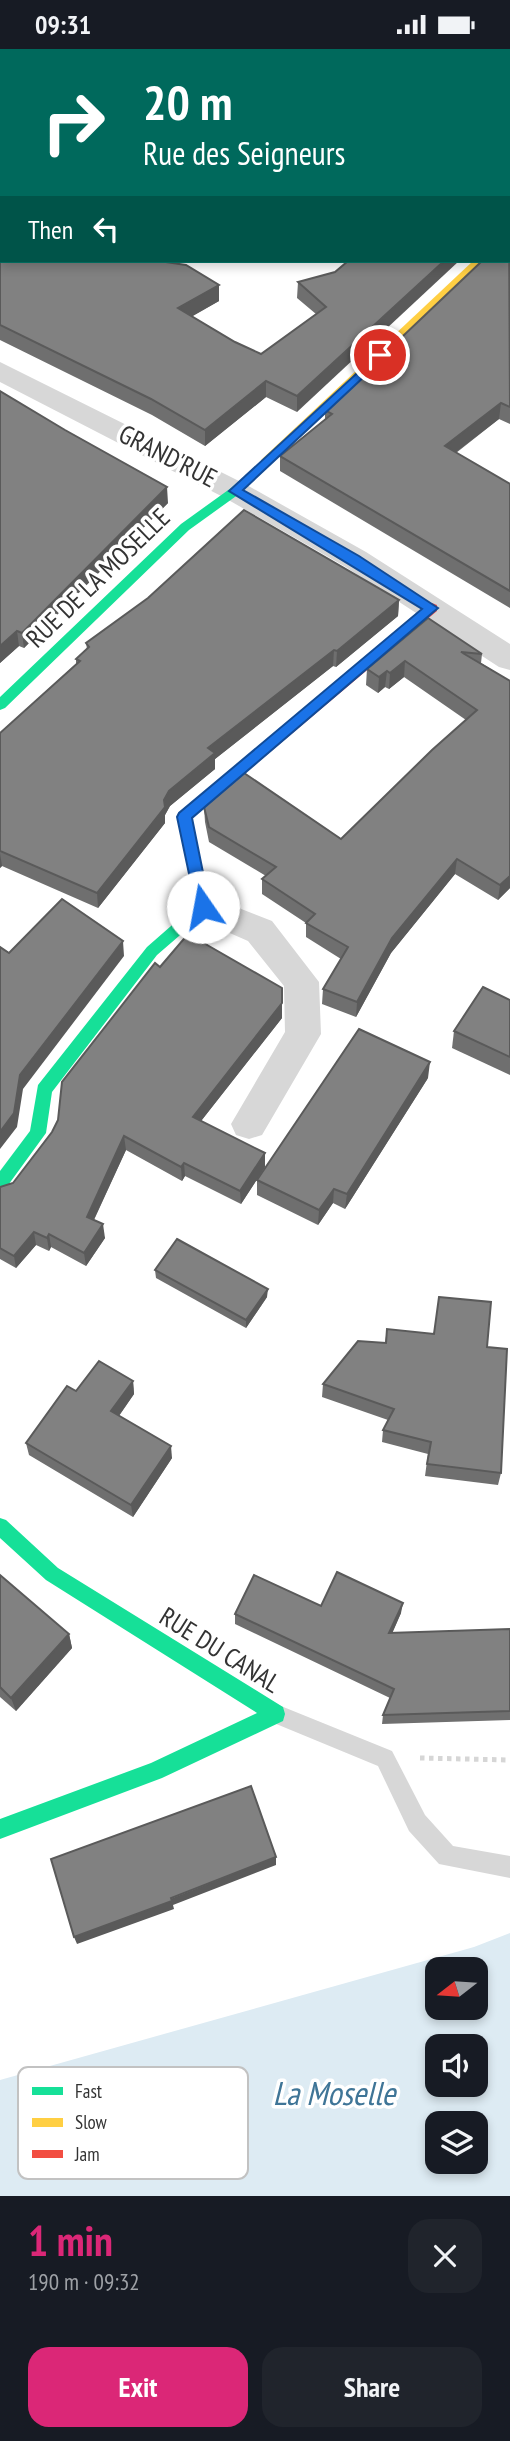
<!DOCTYPE html>
<html lang="en">
<head>
<meta charset="utf-8">
<style>
	:root { --surface:#171b24; --page:#20242c; --text:#f1f3f6; --muted:#9ea1a6; --accent:#db2777 }
	body { margin:0; font-family:"PT Sans Narrow",sans-serif; background:var(--page); color:var(--text); height:100vh; display:flex; flex-direction:column; font-size:26px; white-space:nowrap }
	* { box-sizing:border-box; margin:0 }
	p { font-size:23px; color:var(--muted) }
	.icon { flex:none; width:38px; height:38px; fill:none; stroke:currentColor; stroke-width:2; stroke-linecap:round; stroke-linejoin:round }
	.map { position:relative; height:2147px; overflow:hidden }
	.drawer { display:flex; flex-direction:column; background:var(--surface); flex:1 }
	.drawer>* { flex:none }
	.banner { position:absolute; left:0px; top:0px; width:511px; height:214px; box-shadow:0 4px 10px #0003; background:#00695c; color:#fff; overflow:hidden }
	.needle { width:46px; rotate:253deg }
	.buttons { position:absolute; left:425px; top:1908px; display:grid; gap:14px }
	.buttons a { display:grid; place-items:center; width:63px; height:63px; border-radius:14px; background:var(--surface); box-shadow:0 4px 10px #0003; font-size:35px }
	.pin { position:absolute; display:grid; place-items:center; width:60px; height:60px; color:#fff; margin:-30px; border:4px solid #fff; border-radius:50%; box-shadow:0 2px 7px #0007 }
	.me { position:absolute; width:77px; margin:-38px; rotate:348deg; stroke-linejoin:round; filter:drop-shadow(0 0 5px #0008) }
	.turn { display:flex; align-items:center; gap:24px; height:147px; padding:0 28px; font-size:32px }
	.turn .icon { width:91px; height:91px; stroke-width:2.5 }
	.turn b { display:block; font-size:49px; line-height:60px }
	.then { display:flex; align-items:center; height:66px; padding:0 28px; background:#0003; gap:14px; font-size:26px }
	.round { display:grid; place-items:center; flex:none; width:74px; height:74px; border-radius:21px; background:var(--page) }
	.headline { display:flex; align-items:center; justify-content:space-between; height:119px; padding:0 28px }
	h1 { font-size:42px; font-weight:600; line-height:52px; color:var(--accent) }
	.action { display:flex; gap:14px; margin-top:auto; padding:14px 28px }
	.action a { flex:1; height:80px; border-radius:21px; background:var(--accent); color:#fff; font-size:28px; font-weight:600; line-height:80px; text-align:center }
	.action a+a { background:var(--page); color:var(--text) }
	.status { display:flex; justify-content:space-between; align-items:center; height:49px; padding:0 35px; background:var(--surface); direction:ltr }
	.status svg { height:19px; fill:currentColor }
	.map>svg:first-child { display:block }
	.water { fill:#ddebf3; fill-rule:evenodd }
	.lines { fill:none; stroke-linecap:round; stroke-linejoin:round }
	.path { stroke:#d6d6d6; stroke-width:5; stroke-dasharray:4.5 4.5; stroke-linecap:butt }
	.lane { fill:#d7d7d7; fill-rule:evenodd }
	.street { fill:#d7d7d7; fill-rule:evenodd }
	.fast { fill:#16e098; fill-rule:evenodd }
	.slow { fill:#ffcf43; fill-rule:evenodd }
	.jam { fill:#f24e42; fill-rule:evenodd }
	.wall { fill:#6f6f6f }
	.shaded-wall { fill:#5a5a5a }
	.building { fill:#818181; stroke:#5a5a5a; stroke-width:2 }
	.route { fill:#1a73e8; stroke:#114b97; stroke-width:2 }
	.labels { text-anchor:middle; stroke-width:7; stroke-linejoin:round; paint-order:stroke }
	.street-label { font-size:26px; fill:#333; stroke:#fff }
	.near-water-label { font-size:33px; font-style:italic; fill:#3f7597; stroke:#fff }
	.key { fill:#fff; stroke:#c2c2c2; stroke-width:2 }
	.key-label { font-size:19px; fill:#333 }
</style>
</head>
<body>
<div class="status"><b>09:31</b><svg viewBox="0 0 49 12"><path d="M0 12V9h3v3zM5 12V6h3v6zM10 12V3h3v9zM15 12V0h3v12zM26 1h20v11H26zM47 4h2v5h-2z"/></svg></div>
<div class="map">
<svg width="510" height="2147" viewBox="0 0 510 2147">
	<rect width="100%" height="100%" fill="#fff"/>
	<!-- water -->
	<path class="water" d="M510 1884V2147H0V2031L474 1898ZM438 1920H476V1958H438ZM438 1997H476V2035H438ZM438 2074H476V2112H438Z"/>
	<g class="lines">
		<!-- path -->
		<path class="path" d="M420 1709 510 1711"/>
		<!-- lane -->
		<g class="lane">
			<path d="M0 62 2 63V70H0Z"/>
			<path d="M0 127 2 128V136L0 135Z"/>
			<path d="M276 1655 392 1702 425 1766 453 1797 510 1807V1829L439 1815 409 1782 378 1717 269 1672 266 1665 269 1658Z"/>
		</g>
		<!-- street -->
		<g class="street">
			<path d="M2 132V148L0 149V133Z"/>
			<path d="M0 313 245 435 366 503 510 595V621L499 618 344 517 225 449 0 333Z"/>
			<path d="M203 845 272 872 319 933 321 985 262 1086 249 1090 236 1086 231 1075 285 983 284 937 248 892 191 867 186 858 191 849Z"/>
		</g>
		<!-- fast -->
		<g class="fast">
			<path d="M265 410 271 414 269 417 239 445 189 481 5 659 0 661V648L181 475 231 439Z"/>
			<path d="M191 794 198 799 210 858 208 862 157 906 52 1043 46 1084 6 1139 0 1141V1122L30 1082 38 1036 147 898 195 856 184 799Z"/>
			<path d="M0 1469 6 1471 58 1519 283 1658 285 1665 283 1672 162 1729 0 1790V1770L151 1714 257 1664 46 1531 0 1489Z"/>
		</g>
		<!-- slow -->
		<path class="slow" d="M473 212H485L269 417H261V411Z"/>
		<!-- jam -->
		<path class="jam" d="M432 554 437 556V562L191 770 198 799 196 803H186L177 768 179 764Z"/>
	</g>
	<!-- wall -->
	<g class="wall">
		<path d="M81 0H321L318 2H81Z"/>
		<path d="M0 144 219 252 192 267 235 293 261 305 316 265 297 249 298 233 335 223 297 363 266 348 205 397 152 366 0 291Z"/>
		<path d="M510 177V375L499 370 456 404 510 435V559L280 422V407L325 370V361L509 212Z"/>
		<path d="M0 342 168 454 24 599 19 597 0 614Z"/>
		<path d="M399 551 398 567 336 618 333 617 215 710V720L170 757 165 766V774L98 859 2 817 0 819V684L76 615V610L87 600 86 594Z"/>
		<path d="M428 569 482 605 481 614 510 632V839L498 851 455 825 391 904 356 968 322 955 323 940 341 910 306 888V874L262 845V830L266 827 209 793 205 773 204 758 341 790 466 671 404 628 389 640 385 638 378 644 366 636 367 620Z"/>
		<path d="M160 918 282 969 201 1072 265 1104V1118L241 1155 185 1127 182 1132 126 1101 94 1171 105 1189 86 1217 51 1198 49 1202 36 1196 16 1219 0 1210V1138L13 1134 52 1083Z"/>
		<path d="M510 951V1026L452 999 454 982Z"/>
		<path d="M428 1029 345 1160 333 1154 318 1176 257 1146V1131Z"/>
		<path d="M155 1221 267 1248 246 1279 156 1229Z"/>
		<path d="M439 1248 487 1298 501 1424 498 1436 425 1427 428 1405 382 1393 383 1381 388 1371 322 1348 323 1335 385 1294 387 1280 434 1285Z"/>
		<path d="M133 1332 134 1345 119 1367 172 1409 133 1468 29 1406 26 1394 76 1342Z"/>
		<path d="M0 1526 69 1585 72 1599 16 1662 0 1648Z"/>
		<path d="M321 1557 401 1564 392 1584 510 1580V1671L382 1675 383 1666 390 1649 235 1575V1565Z"/>
	</g>
	<!-- shaded-wall -->
	<g class="shaded-wall">
		<path d="M295 0H321L318 2H292Z"/>
		<path d="M444 212H459L297 363V347Z"/>
		<path d="M219 236V252L179 275 178 259Z"/>
		<path d="M266 332V348L205 397V381Z"/>
		<path d="M501 354 499 370 443 413 445 397Z"/>
		<path d="M167 438 168 454 24 599 22 584Z"/>
		<path d="M399 551 398 567 336 618 337 602Z"/>
		<path d="M17 582 19 597 0 614V597Z"/>
		<path d="M334 601 333 617 215 710V720L170 757 165 766V774L98 859 97 844 164 751 169 742 208 699Z"/>
		<path d="M405 612 404 628 389 640 390 624Z"/>
		<path d="M387 622 385 638 378 644 379 628Z"/>
		<path d="M0 804 2 817 0 819Z"/>
		<path d="M457 810 455 825 391 904 356 968 357 953 392 889Z"/>
		<path d="M510 827V839L498 851 500 836Z"/>
		<path d="M123 892 124 907 23 1040 17 1078 0 1100V1083L20 1026Z"/>
		<path d="M282 954V969L194 1081 193 1068Z"/>
		<path d="M430 1013 428 1029 345 1160 347 1145Z"/>
		<path d="M124 1087 126 1101 89 1181 87 1168Z"/>
		<path d="M265 1104V1118L241 1155 240 1142Z"/>
		<path d="M184 1114 185 1127 182 1132 181 1118Z"/>
		<path d="M334 1140 333 1154 318 1176 319 1161Z"/>
		<path d="M103 1175 105 1189 86 1217 84 1204Z"/>
		<path d="M34 1183 36 1196 16 1219 14 1207Z"/>
		<path d="M49 1185 51 1198 49 1202 47 1189Z"/>
		<path d="M268 1240 267 1248 246 1279V1271Z"/>
		<path d="M133 1332 134 1345 113 1375 111 1362Z"/>
		<path d="M171 1397 172 1409 133 1468 131 1456Z"/>
		<path d="M403 1554 401 1564 388 1594 389 1584Z"/>
		<path d="M69 1585 72 1599 16 1662 11 1649Z"/>
		<path d="M276 1808V1816L173 1856 174 1860 77 1895 74 1888Z"/>
	</g>
	<!-- building -->
	<g class="building">
		<path d="M97 0H295L292 2H94Z"/>
		<path d="M464 0H510V4L509 2H461Z"/>
		<path d="M510 7V158L509 159V8Z"/>
		<path d="M2 143V212H159L186 216 219 236 178 259 235 293 261 305 326 258 298 233 335 223 348 212H444L297 347 266 332 205 381 151 350 0 276V144Z"/>
		<path d="M509 176 510 358 501 354 445 397 510 435V542L280 407 332 365 325 361 482 212H509Z"/>
		<path d="M0 342 65 381 167 438 22 584 17 582 0 597Z"/>
		<path d="M244 461 399 551 337 602 334 601 208 699 215 704 169 742 164 751 165 758 97 844 0 802V684L80 612 76 610 89 598 86 594 148 549Z"/>
		<path d="M428 569 482 605 461 603 510 632V827L500 836 457 810 392 889 357 953 323 940 348 898 306 874 315 865 262 830 276 818 209 778 204 758 244 724 341 790 432 701 477 661 405 612 390 624 387 622 379 628 367 620Z"/>
		<path d="M62 850 123 892 20 1026 14 1064 0 1083V898L9 904Z"/>
		<path d="M188 885 282 939V954L193 1068 265 1104 240 1142 184 1114 181 1118 124 1087 87 1168 103 1175 84 1204 49 1185 47 1189 34 1183 14 1207 0 1199V1138L13 1134 52 1083 58 1071 62 1033 155 914 160 918Z"/>
		<path d="M483 938 510 951V1008L454 982Z"/>
		<path d="M359 980 430 1013 347 1145 334 1140 319 1161 257 1131Z"/>
		<path d="M177 1190 268 1240 246 1271 155 1221Z"/>
		<path d="M439 1248 491 1253 487 1298 507 1300 501 1424 427 1415 431 1393 383 1381 394 1360 323 1335 358 1292 386 1294 387 1280 434 1285Z"/>
		<path d="M99 1312 133 1332 111 1362 171 1397 131 1456 26 1394 67 1337 76 1342Z"/>
		<path d="M337 1523 403 1554 389 1584 510 1580V1662L383 1666 394 1640 235 1565 254 1526 321 1557Z"/>
		<path d="M0 1526 69 1585 11 1649 0 1638Z"/>
		<path d="M251 1737 276 1808 171 1849 172 1852 74 1888 51 1810Z"/>
	</g>
	<!-- route -->
	<path class="route" d="M380 303 386 306 384 309 243 441 359 507 438 559 192 769 210 858 203 864 196 858 177 768 179 764 422 560 229 442Z"/>
	<g class="labels">
		<!-- street labels -->
		<g class="street-label">
			<text transform="translate(168 407) rotate(27)" y="9">GRAND'RUE</text>
			<text transform="translate(98 529) rotate(-44)" y="9">RUE DE LA MOSELLE</text>
			<text transform="translate(220 1601) rotate(32)" y="9">RUE DU CANAL</text>
		</g>
		<!-- near-water labels -->
		<g class="near-water-label">
			<text x="334" y="2056">La Moselle</text>
		</g>
	</g>
	<!-- legend -->
	<rect x="18" y="2018" width="230" height="112" rx="10" class="key"/>
	<rect x="32" y="2038" width="31" height="8" fill="#16e098"/>
	<rect x="32" y="2069" width="31" height="9" fill="#ffcf43"/>
	<rect x="32" y="2101" width="31" height="8" fill="#f24e42"/>
	<g class="key-label">
		<text x="75" y="2049">Fast</text>
		<text x="75" y="2080">Slow</text>
		<text x="75" y="2112">Jam</text>
	</g>
</svg>
<div class="buttons">
<a><svg class="needle" viewBox="-14 -14 28 28"><path d="M0-13l5 13h-10z" fill="#e53935"/><path d="M0 13l5-13h-10z" fill="#9ea1a6"/></svg></a>
<a><svg class="icon" aria-label="sound" viewBox="0 0 24 24"><path d="M4 9h4l5-4v14l-5-4H4zM17 9q2 3 0 6"/></svg></a>
<a><svg class="icon" aria-label="layers" viewBox="0 0 24 24"><path d="M12 4l9 5-9 5-9-5zM3 14l9 5 9-5"/></svg></a>
</div>
<div class="pin" style="left:380px;top:306px;background:#d93025"><svg class="icon" aria-label="arrive" viewBox="0 0 24 24"><path d="M6 21V4h12l-3 4 3 4H6"/></svg></div>
<svg class="me" style="left:203px;top:858px" viewBox="-20 -20 40 40"><circle r="19" fill="#fff"/><path d="M0-13L10 11 0 6-10 11z" fill="#1a73e8"/></svg>
<div class="banner">
<div class="turn"><svg class="icon" aria-label="right" viewBox="0 0 24 24"><path d="M7 20v-9h11M14 6l5 5-5 5"/></svg><div><b>20 m</b>Rue des Seigneurs</div></div>
<div class="then">Then<svg class="icon" aria-label="left" viewBox="0 0 24 24"><path d="M17 20v-9H6M10 6l-5 5 5 5"/></svg></div>
</div>
</div>
<section class="drawer">
<div class="headline"><div><h1>1 min</h1><p>190 m · 09:32</p></div><a class="round"><svg class="icon" aria-label="close" viewBox="0 0 24 24"><path d="M6 6l12 12M18 6L6 18"/></svg></a></div>
<div class="action"><a>Exit</a><a>Share</a></div>
</section>
</body>
</html>
